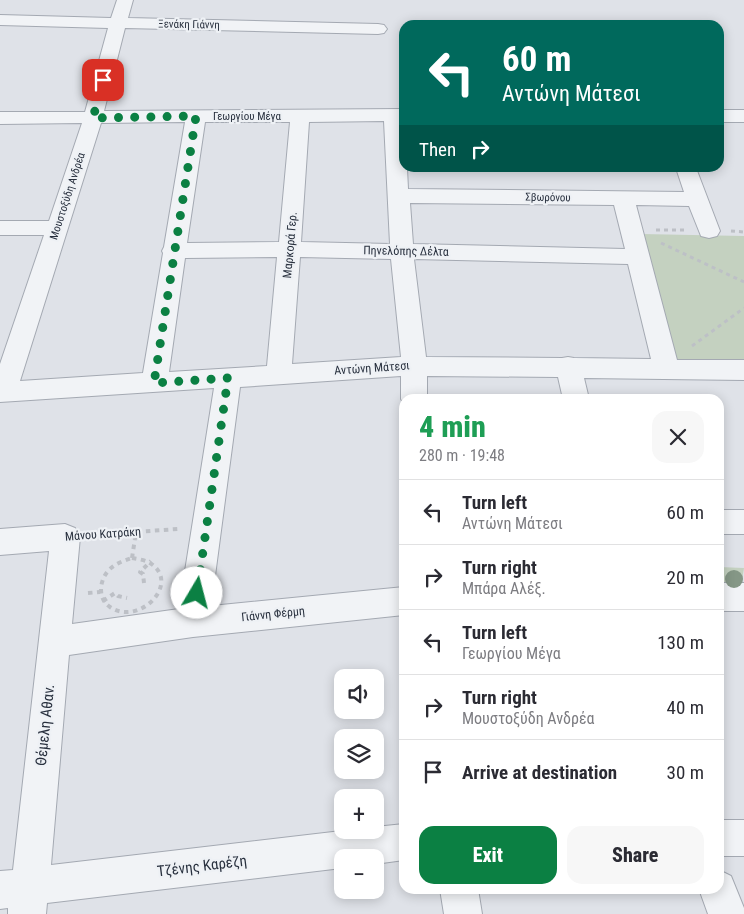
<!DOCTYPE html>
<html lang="en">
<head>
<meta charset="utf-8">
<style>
	:root { --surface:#fff; --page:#f7f7f7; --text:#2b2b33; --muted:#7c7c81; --line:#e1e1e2; --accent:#0b8043 }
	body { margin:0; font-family:"Roboto Condensed",sans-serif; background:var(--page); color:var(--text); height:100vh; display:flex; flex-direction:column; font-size:19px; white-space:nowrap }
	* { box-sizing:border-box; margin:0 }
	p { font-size:16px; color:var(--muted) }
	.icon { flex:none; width:28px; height:28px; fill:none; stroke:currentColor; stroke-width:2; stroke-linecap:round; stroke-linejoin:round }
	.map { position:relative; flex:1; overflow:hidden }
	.side { position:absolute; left:399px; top:394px; width:325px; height:500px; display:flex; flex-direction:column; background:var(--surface); border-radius:15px; box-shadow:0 2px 12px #0003 }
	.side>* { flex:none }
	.hud { position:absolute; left:399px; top:20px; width:325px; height:152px; border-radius:15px; box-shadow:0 2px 12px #0003; background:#00695c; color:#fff; overflow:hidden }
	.controls { position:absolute; left:334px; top:669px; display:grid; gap:10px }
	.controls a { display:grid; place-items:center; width:50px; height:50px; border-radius:10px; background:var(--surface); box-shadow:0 2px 12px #0003; font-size:25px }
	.pin { position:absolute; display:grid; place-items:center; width:42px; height:42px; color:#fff; margin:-21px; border-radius:10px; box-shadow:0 2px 8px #0006 }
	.me { position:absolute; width:55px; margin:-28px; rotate:8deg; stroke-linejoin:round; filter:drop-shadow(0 0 4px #0008) }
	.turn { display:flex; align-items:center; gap:18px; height:105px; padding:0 20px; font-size:22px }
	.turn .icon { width:65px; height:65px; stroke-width:2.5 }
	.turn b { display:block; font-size:35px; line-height:42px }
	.then { display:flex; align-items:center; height:48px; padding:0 20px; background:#0003; gap:10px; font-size:19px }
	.round { display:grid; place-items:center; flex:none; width:52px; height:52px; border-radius:15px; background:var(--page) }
	.summary { display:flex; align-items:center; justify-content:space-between; height:85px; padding:0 20px }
	h1 { font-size:30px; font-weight:800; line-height:38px; color:#1e9e55 }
	.button { display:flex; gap:10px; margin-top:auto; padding:10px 20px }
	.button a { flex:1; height:58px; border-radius:15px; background:var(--accent); color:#fff; font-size:20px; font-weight:800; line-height:58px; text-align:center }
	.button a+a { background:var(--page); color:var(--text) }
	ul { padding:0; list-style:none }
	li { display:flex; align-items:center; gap:15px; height:65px; padding:0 20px; border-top:1px solid var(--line) }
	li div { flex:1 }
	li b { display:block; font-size:19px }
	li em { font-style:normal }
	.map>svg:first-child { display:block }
	.green { fill:#c4d1c0 }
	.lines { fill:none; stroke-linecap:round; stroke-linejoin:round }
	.street-casing { stroke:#a4a9b2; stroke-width:2 }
	.path-far1 { stroke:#bdc0c6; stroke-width:3; stroke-dasharray:4 4; stroke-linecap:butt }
	.path { stroke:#bdc0c6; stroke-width:4; stroke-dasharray:4.5 4.5; stroke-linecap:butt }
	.street { fill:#f1f3f6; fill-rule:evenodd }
	.tree { fill:#859786 }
	.route { stroke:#0b8043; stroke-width:9; stroke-dasharray:0 16.2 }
	.labels { text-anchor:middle; stroke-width:4.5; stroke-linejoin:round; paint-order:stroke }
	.far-street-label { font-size:11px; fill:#28303e; stroke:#eef1f5 }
	.street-label { font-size:12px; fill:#28303e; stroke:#eef1f5 }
	.near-street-label { font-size:15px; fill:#28303e; stroke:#eef1f5 }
</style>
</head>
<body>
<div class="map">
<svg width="744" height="914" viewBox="0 0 744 914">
	<rect width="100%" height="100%" fill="#dfe2e8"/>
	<!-- green -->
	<g class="green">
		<path d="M641 234 744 236V362L672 360Z"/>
		<path d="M719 567 744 568 741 586 719 585Z"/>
	</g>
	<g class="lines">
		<!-- street casing -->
		<g class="street-casing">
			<g id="street">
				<path d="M117 0H133L128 18 378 24 384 25 387 29 384 33 378 34 125 28 104 111 404 109V168H407L408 189 684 192 676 168H696L720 231 717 236 709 238 701 236 689 206 636 205 677 360H744V380L584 378 589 399H563L558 377 427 376V399H404V404L401 399V376L240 387 211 606 404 587V615L193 637 69 655 51 865 350 830H375V827L404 824V860L375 864V858H342V868L47 903 46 914H8V908L0 909V871L13 870 49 551 0 555V529L65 524 75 528 80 537 72 624 179 609 214 388 0 402V364L44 235H0V221H49L82 123 0 124V112H85L108 28 0 25V15L111 18ZM384 121 390 244 301 242 309 122ZM185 122 164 247 162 251 163 253 143 373 20 381 101 123ZM205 122H290L279 242 187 243ZM410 203 614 205 625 249 413 244ZM277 257 267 366 169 372 185 258ZM300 257 391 259 401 357 292 364ZM414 259 628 264 651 359 574 358 568 357 562 358 426 357Z"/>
				<rect x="719" y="110" width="25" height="12"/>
				<rect x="719" y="510" width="25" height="24"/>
				<rect x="719" y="583" width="25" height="28"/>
				<rect x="719" y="820" width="25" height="36"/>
				<path d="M719 870 731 876 744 908V914H708L699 889H719Z"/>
				<path d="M440 889H478L482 914H444Z"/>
			</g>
		</g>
		<!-- path-far1 -->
		<g class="path-far1">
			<path d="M656 230H685"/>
			<path d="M731 231 744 232"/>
			<path d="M661 243 744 282"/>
			<path d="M692 346 744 308"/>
		</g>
		<!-- path -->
		<g class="path">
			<path d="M92 535 178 529"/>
			<path d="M132 558C138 559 145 560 150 563 182 583 139 627 110 607 96 598 100 577 111 568 117 563 125 560 132 558Z"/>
			<path d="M132 558 136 532"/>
			<path d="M144 583 143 574 140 572 151 561"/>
			<path d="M88 593 100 592"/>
			<path d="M103 601 115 593 118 596 127 598"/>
		</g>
		<!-- street -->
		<use href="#street" class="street"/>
	</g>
	<!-- trees -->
	<circle class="tree" cx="734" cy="579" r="9"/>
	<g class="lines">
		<!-- route -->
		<path class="route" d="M103 80 93 118 196 116 154 383 228 378 197 593"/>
	</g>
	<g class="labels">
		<!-- far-street labels -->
		<g class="far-street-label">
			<text transform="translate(189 24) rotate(1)" y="4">Ξενάκη Γιάννη</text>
			<text x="247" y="120">Γεωργίου Μέγα</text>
			<text transform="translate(67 196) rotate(-72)" y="4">Μουστοξύδη Ανδρέα</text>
			<text transform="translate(548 197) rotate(1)" y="4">Σβωρόνου</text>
		</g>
		<!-- street labels -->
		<g class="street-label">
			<text transform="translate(290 245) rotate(-85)" y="4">Μαρκορά Γερ.</text>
			<text transform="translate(406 251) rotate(1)" y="4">Πηνελόπης Δέλτα</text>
			<text transform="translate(372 368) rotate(-4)" y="4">Αντώνη Μάτεσι</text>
			<text transform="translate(103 534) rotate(-4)" y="4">Μάνου Κατράκη</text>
			<text transform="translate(273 614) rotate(-6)" y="4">Γιάννη Φέρμη</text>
		</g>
		<!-- near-street labels -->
		<g class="near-street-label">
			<text transform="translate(45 725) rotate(-84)" y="5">Θέμελη Αθαν.</text>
			<text transform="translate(202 866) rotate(-7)" y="5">Τζένης Καρέζη</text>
		</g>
	</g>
</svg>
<div class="controls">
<a><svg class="icon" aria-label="sound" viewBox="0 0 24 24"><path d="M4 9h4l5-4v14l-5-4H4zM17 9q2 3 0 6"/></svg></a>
<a><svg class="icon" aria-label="layers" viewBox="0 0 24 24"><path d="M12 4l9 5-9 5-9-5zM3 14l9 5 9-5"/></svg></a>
<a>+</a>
<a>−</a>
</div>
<div class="pin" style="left:103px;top:80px;background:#d93025"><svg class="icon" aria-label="arrive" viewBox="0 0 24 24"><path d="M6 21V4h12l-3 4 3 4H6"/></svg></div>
<svg class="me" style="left:197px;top:593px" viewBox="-20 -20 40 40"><circle r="19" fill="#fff"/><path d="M0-13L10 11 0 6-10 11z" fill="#0b8043"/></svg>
<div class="hud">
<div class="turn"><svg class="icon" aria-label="left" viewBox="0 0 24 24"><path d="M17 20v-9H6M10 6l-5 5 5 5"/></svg><div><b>60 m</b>Αντώνη Μάτεσι</div></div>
<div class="then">Then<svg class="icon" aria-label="right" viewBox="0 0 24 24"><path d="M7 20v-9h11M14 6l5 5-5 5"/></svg></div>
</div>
<section class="side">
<div class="summary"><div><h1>4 min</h1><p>280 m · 19:48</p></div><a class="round"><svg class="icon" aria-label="close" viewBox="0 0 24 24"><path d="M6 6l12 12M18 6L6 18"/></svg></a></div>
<ul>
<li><svg class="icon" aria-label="left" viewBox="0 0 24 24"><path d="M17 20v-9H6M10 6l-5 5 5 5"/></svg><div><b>Turn left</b><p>Αντώνη Μάτεσι</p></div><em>60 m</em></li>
<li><svg class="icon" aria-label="right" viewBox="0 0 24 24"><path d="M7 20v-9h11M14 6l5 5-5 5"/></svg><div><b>Turn right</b><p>Μπάρα Αλέξ.</p></div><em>20 m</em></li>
<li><svg class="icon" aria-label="left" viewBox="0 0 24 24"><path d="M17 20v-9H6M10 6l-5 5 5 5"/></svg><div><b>Turn left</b><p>Γεωργίου Μέγα</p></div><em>130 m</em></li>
<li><svg class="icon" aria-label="right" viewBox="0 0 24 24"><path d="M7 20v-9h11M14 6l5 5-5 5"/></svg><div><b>Turn right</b><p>Μουστοξύδη Ανδρέα</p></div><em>40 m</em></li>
<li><svg class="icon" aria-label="arrive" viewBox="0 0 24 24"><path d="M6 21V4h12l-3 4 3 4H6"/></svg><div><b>Arrive at destination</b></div><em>30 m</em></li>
</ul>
<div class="button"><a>Exit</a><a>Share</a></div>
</section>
</div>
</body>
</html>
